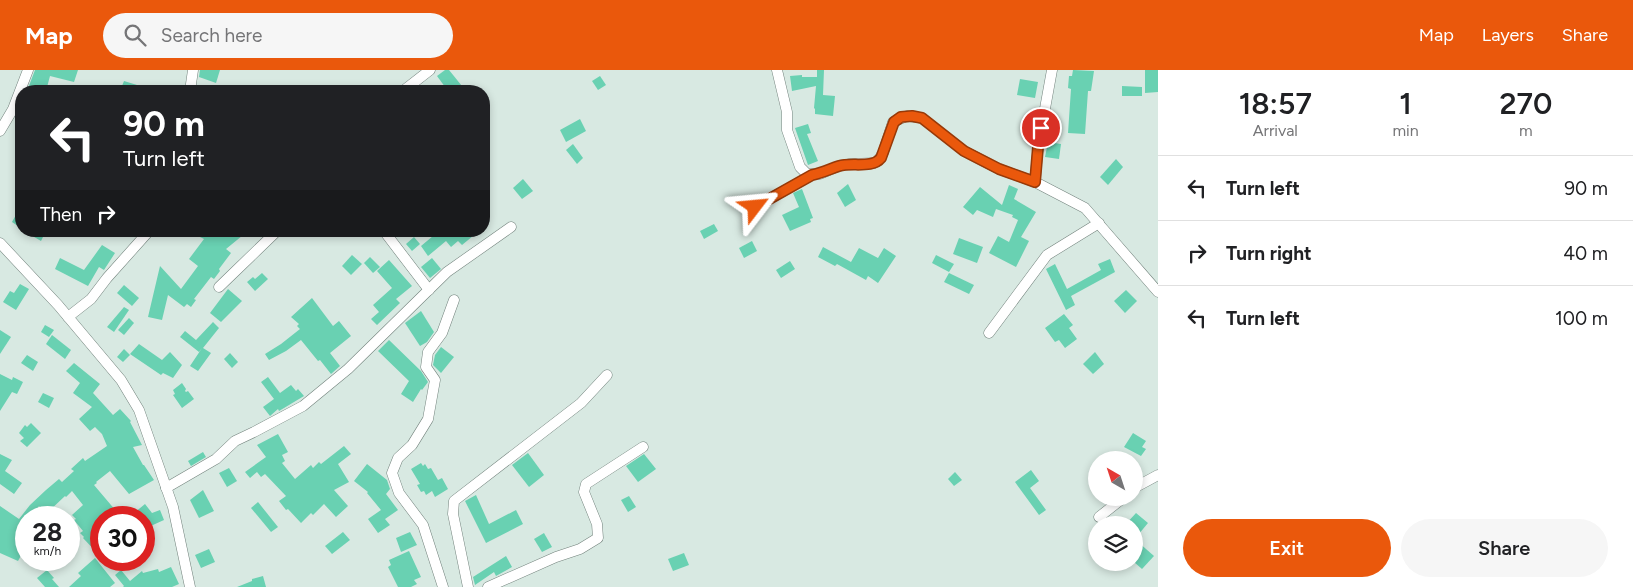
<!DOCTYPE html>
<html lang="en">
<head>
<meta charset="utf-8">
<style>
	:root { --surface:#fff; --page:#f6f6f6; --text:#202124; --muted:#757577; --line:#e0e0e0; --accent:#ea580c }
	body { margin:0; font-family:Figtree,sans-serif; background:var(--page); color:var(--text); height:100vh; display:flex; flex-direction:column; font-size:19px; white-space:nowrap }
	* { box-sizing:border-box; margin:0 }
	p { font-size:16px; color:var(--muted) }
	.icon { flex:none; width:28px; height:28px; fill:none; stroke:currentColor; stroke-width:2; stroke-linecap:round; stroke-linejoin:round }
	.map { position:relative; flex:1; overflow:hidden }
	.side { display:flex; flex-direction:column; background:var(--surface); width:475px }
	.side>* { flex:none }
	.hud { position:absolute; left:15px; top:15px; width:475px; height:152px; border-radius:20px; box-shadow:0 2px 8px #0003; background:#202124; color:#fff; overflow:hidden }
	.needle { width:32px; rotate:321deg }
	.fabs { position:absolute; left:1088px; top:381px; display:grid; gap:10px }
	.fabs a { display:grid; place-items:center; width:55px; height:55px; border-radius:50%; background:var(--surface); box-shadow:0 2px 8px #0003; font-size:25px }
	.speed { position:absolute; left:15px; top:436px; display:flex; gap:10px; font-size:25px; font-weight:700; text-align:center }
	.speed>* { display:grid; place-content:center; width:65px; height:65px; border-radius:50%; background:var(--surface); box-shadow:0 2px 8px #0003; line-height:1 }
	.speed small { font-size:12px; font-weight:400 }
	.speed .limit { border:8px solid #d22; background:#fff; color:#111 }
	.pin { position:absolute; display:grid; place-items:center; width:42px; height:42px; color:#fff; margin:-21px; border:2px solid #fff; border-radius:50%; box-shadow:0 1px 5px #0007 }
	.me { position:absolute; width:55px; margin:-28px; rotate:61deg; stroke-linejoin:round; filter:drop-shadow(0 0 4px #0008) }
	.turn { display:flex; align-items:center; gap:18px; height:105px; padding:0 25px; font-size:22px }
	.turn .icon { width:65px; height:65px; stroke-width:2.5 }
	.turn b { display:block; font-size:35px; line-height:42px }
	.then { display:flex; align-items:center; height:48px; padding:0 25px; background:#0003; gap:10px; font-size:19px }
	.eta { display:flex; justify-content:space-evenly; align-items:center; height:85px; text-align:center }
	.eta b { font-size:30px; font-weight:600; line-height:35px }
	.cta { display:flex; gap:10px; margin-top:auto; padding:10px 25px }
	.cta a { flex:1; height:58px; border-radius:30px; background:var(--accent); color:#fff; font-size:20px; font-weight:600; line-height:58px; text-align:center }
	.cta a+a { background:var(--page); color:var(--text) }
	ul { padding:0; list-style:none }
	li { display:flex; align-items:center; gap:15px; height:65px; padding:0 25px; border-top:1px solid var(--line) }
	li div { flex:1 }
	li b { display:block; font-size:19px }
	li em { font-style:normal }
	header { display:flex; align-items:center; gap:30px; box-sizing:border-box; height:70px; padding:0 25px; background:var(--accent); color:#fff }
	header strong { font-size:24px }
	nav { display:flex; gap:28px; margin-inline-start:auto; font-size:18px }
	.search { width:350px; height:45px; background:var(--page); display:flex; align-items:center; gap:12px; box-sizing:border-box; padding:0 18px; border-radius:28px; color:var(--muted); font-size:19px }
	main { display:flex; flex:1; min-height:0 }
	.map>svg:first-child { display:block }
	.building { fill:#69d1b2 }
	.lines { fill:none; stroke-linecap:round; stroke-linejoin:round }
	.minor-casing { stroke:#72827c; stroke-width:11 }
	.minor { stroke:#fff; stroke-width:10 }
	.route-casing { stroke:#983908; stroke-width:12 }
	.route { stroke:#ea580c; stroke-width:9 }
</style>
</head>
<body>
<header>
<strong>Map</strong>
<div class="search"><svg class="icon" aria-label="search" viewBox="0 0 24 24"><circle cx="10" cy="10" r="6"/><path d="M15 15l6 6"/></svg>Search here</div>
<nav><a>Map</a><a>Layers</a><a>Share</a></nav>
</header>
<main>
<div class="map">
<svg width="1158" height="517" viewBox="0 0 1158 517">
	<rect width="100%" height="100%" fill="#d8e9e2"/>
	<!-- building -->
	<g class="building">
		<path d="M35 0H78L74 12 50 6 46 21H27Z"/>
		<path d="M200 0H220L216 13 199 7Z"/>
		<path d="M445 0H449L466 21H448L437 6Z"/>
		<path d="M817 0H824L823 25 835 26 833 46 815 44V39L814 38 816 16 792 21 790 6 802 5V7H817Z"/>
		<path d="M1073 0 1094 1 1091 21H1088L1085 64 1068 63 1071 19 1068 18 1069 6H1072Z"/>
		<path d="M1145 0H1158V22L1145 23Z"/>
		<path d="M600 6 606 15 598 20 592 11Z"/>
		<path d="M1020 9 1038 12 1035 28 1017 25Z"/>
		<path d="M124 11 150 19 149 21H120Z"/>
		<path d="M1122 16 1142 17V26H1122Z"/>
		<path d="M580 49 586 61 566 72 560 60Z"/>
		<path d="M808 54 811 63 807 64 818 91 808 95 795 58Z"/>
		<path d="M1048 72 1061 74 1059 89 1045 87Z"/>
		<path d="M573 74 583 88 577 94 566 80Z"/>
		<path d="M1116 89 1123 97 1108 115 1100 107Z"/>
		<path d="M523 109 533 121 522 129 513 118Z"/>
		<path d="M848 114 856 130 845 137 837 123Z"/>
		<path d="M1009 115 1018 119 1014 129 1036 142 1021 167 1029 171 1016 197 989 183 998 166 1009 172 1018 150 1012 147 1013 145 996 139 993 147 977 140 973 145 963 137 980 117 1002 135Z"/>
		<path d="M802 119 813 148 810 149 811 152 790 161 782 145 799 137 793 123Z"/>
		<path d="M21 136V158L12 152Z"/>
		<path d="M714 154 718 161 704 169 700 161Z"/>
		<path d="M24 161H46L41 171Z"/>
		<path d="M188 161H248L226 179 231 183 219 199 220 201 214 209 211 207 194 229 196 230 191 237 187 234 184 237 168 225 162 250 148 247 160 196 181 219 198 196 189 189 204 169Z"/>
		<path d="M439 161H479L462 175 458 171 451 177 446 171 428 186 421 176Z"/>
		<path d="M414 167 420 174 412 181 406 174Z"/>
		<path d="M959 168 983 177 977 193 953 184Z"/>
		<path d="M752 171 757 181 744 188 739 178Z"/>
		<path d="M102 175 115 183 104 200 99 197 88 216 55 199 60 188 84 200Z"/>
		<path d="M823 177 851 192 859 178 878 188 884 178 896 186 878 213 868 206 866 210 837 194 835 196 818 187Z"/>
		<path d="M352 185 362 194 351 205 342 196Z"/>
		<path d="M936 185 954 194 949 202 932 193Z"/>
		<path d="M370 187 380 197 373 203 364 193Z"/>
		<path d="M432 188 441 199 430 208 421 197Z"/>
		<path d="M1110 189 1115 202 1071 226 1075 235 1066 240 1046 199 1055 194 1067 219 1101 200 1098 194Z"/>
		<path d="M389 190 412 216 396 229 400 233 377 255 371 249 379 242 373 235 392 218 377 201Z"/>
		<path d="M790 191 795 199 781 208 776 200Z"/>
		<path d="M262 203 268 209 255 221 247 212 253 207 255 209Z"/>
		<path d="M949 203 974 215 969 224 944 212Z"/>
		<path d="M20 214 29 219 16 240 3 232 10 221 14 223Z"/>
		<path d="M124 215 139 228 132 236 117 223Z"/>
		<path d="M228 219 242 231 221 252 210 243Z"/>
		<path d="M1126 220 1137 231 1125 243 1114 231Z"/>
		<path d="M312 228 333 256 339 251 351 266 330 283 340 296 331 304 320 290 318 291 301 270 286 281 269 290 265 284 281 274 300 259 297 256 299 254 291 247Z"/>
		<path d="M124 237 129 240 114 262 107 257Z"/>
		<path d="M421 241 434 262 427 272 420 276 405 253Z"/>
		<path d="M1064 244 1073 255 1069 258 1077 269 1065 278 1059 270 1055 272 1045 258Z"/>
		<path d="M129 248 134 253 124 265 118 260Z"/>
		<path d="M213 252 219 258 203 278 211 283 198 301 190 296 202 278 199 282 180 267 185 261 196 270Z"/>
		<path d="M45 255 54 260 49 267 41 262Z"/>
		<path d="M0 260 11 267 0 284Z"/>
		<path d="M52 265 71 280 65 289 46 274Z"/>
		<path d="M389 270 421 301 428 312 422 320 421 319 413 332 401 324 409 311 378 281Z"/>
		<path d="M139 274 162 290 170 282 182 295 173 308 163 303 161 305 130 284Z"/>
		<path d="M441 277 454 287 441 303 433 295 435 285Z"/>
		<path d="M124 279 130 285 123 292 117 287Z"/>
		<path d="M1095 282 1104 294 1093 304 1083 294Z"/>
		<path d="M230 283 238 292 232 298 224 289Z"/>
		<path d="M27 285 38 292 33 301 21 293Z"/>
		<path d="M74 293 100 314 93 323 113 345 120 339 131 351 130 352 142 375 133 377 143 395H144L154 410 129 424 110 401 96 412 97 413 94 415 122 448H101V462L96 468 101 472V487L83 468 84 467 80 463 83 461 74 450 76 449 72 445 83 435 72 421 66 427 65 426 46 444 39 436 32 448H26V482L24 480 18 491 0 483V436L19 449 30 435 46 420 59 409 62 412 74 401 71 399 83 388 85 391 107 376 102 364 95 357 90 361 79 349 92 337 73 323 80 313 66 301Z"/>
		<path d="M0 304 12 310 13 307 23 312 17 324 12 322 0 341Z"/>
		<path d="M268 307 280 323 291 315 296 321 298 319 304 326 279 341 278 339 270 346 263 337 274 329 261 312Z"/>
		<path d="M182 313 186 319 185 321 186 322 188 321 194 329 182 338 173 325 175 324 173 320Z"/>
		<path d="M43 323 54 328 49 338 38 332Z"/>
		<path d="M31 353 41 363 27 377 20 371 24 368 19 363 25 355 27 357Z"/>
		<path d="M1133 363 1146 371 1142 377 1146 379 1141 386 1124 377Z"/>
		<path d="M278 364 288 382 282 385 285 391 282 393 295 409 311 395 313 398 319 392 321 394 344 376 351 384 338 394 349 412 334 420 348 436 336 447 324 434 313 445 311 443 301 453 288 439 286 440 279 431 286 426 265 404 261 407 257 402 250 408 245 402 266 387 257 375Z"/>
		<path d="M203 382 206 387 191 396 188 391Z"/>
		<path d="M528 383 544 405 529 417 512 395Z"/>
		<path d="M0 384 12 390 5 401 22 413 14 424 0 414Z"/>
		<path d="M644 384 656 399 638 412 626 396Z"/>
		<path d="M421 393 423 396 425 394 428 399 431 398 438 410 442 408 448 419 435 427 432 421 426 425 424 421 421 422 417 415 420 414 411 399Z"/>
		<path d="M367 394 387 410 390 419 386 424 398 440 385 449 390 455 378 463 368 449 381 440 367 423 368 422 354 411Z"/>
		<path d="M229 398 237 411 227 417 219 403Z"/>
		<path d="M1031 400 1039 411 1030 418 1046 440 1039 445 1015 412Z"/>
		<path d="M955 402 962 410 954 416 948 409Z"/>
		<path d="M203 420 214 441 199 448 190 430Z"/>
		<path d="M476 425 489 454 516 440 523 454 486 473 465 431Z"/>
		<path d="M629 426 636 437 628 442 621 430Z"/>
		<path d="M258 432 278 457 271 462 251 438Z"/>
		<path d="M145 434 152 443 160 440 164 450 144 459V448H128Z"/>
		<path d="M1136 443 1148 453 1138 465 1134 461V455H1125Z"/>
		<path d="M343 462 350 470 332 484 325 476Z"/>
		<path d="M410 462 417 475 401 482 396 468Z"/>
		<path d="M544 463 552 477 542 482 534 469Z"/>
		<path d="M1138 472 1154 486 1142 499 1134 492V476Z"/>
		<path d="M209 479 215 492 201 498 195 485Z"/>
		<path d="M409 481 421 507 414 510 417 514 411 517H398L388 497 391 495 389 490Z"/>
		<path d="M684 483 689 495 673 501 668 489Z"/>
		<path d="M506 486 512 497 496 506 494 502 475 515 473 507Z"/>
		<path d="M95 488 115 513 110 517H69L81 506 78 503Z"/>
		<path d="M35 490H52L45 499Z"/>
		<path d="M171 497 179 514 172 517H123L124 516 115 505 121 500 130 511 142 501 143 503 158 499 159 502Z"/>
		<path d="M47 500 54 508 52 509 59 517H45L37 508Z"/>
		<path d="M263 506 266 517H237L252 511V509Z"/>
	</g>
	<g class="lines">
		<!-- minor casing -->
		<g class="minor-casing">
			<g id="minor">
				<path d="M777 0 787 42V60L800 97 807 104H820L839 96 850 94 874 93 878 91 883 83 893 52 907 46 922 48 964 81 999 99 1035 112 1085 138 1158 222"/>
				<path d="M190 21 193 0"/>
				<path d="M403 21 430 0"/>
				<path d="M0 61 13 39 28 0"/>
				<path d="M1035 112 1038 77 1052 0"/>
				<path d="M755 137 812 105"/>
				<path d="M384 161 429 220"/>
				<path d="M0 173 58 235 121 310 139 340 173 437 190 517"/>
				<path d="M219 217 277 161"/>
				<path d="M68 247 91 229 107 208 149 161"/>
				<path d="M989 263 1047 185 1099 153"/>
				<path d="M166 418 216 389 235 371 254 362 303 336 348 299 447 202 511 157"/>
				<path d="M1134 418 1158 405"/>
				<path d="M1099 447 1123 428"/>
				<path d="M443 517 423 455 399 423 392 403 398 388 412 375 428 349 435 310 426 297 428 282 442 263 454 230"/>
				<path d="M468 517 453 444 454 431 581 333 607 305"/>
				<path d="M488 517 556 487 580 479 598 468 597 454 584 422 586 414 643 377"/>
			</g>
		</g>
		<!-- minor -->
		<use href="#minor" class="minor"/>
	</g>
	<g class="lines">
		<!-- route casing -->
		<g class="route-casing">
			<path id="route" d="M755 137 812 105C822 103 830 99 839 96 852 92 872 99 881 88L894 52 901 47 912 46 922 48 964 81 999 99 1035 112 1038 77 1041 58"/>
		</g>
		<!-- route -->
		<use href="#route" class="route"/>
	</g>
</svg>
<div class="fabs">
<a><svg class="needle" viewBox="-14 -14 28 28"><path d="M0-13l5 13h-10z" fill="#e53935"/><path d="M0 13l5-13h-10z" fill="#757577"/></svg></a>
<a><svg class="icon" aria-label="layers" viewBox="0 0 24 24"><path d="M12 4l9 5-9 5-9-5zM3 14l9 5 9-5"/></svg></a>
</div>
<div class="speed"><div>28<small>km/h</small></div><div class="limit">30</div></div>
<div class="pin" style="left:1041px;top:58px;background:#d93025"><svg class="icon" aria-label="arrive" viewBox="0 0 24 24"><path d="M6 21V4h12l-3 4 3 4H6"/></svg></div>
<svg class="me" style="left:755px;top:137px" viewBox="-20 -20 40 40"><path d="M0-17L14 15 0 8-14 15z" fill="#ea580c" stroke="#fff" stroke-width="4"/></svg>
<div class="hud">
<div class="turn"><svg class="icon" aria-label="left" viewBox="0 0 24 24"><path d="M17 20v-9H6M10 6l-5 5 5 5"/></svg><div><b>90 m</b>Turn left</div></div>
<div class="then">Then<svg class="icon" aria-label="right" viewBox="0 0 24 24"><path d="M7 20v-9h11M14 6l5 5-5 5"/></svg></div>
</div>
</div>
<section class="side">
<div class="eta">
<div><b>18:57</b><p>Arrival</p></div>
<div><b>1</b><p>min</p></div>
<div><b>270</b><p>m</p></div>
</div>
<ul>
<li><svg class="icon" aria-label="left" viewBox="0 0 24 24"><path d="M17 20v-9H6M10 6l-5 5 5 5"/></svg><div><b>Turn left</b></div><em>90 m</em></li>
<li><svg class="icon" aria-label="right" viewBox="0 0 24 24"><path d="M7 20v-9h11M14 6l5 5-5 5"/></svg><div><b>Turn right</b></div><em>40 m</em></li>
<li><svg class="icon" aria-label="left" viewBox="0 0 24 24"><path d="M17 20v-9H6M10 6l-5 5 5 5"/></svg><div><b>Turn left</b></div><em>100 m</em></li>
</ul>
<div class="cta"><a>Exit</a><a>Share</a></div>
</section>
</main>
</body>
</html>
